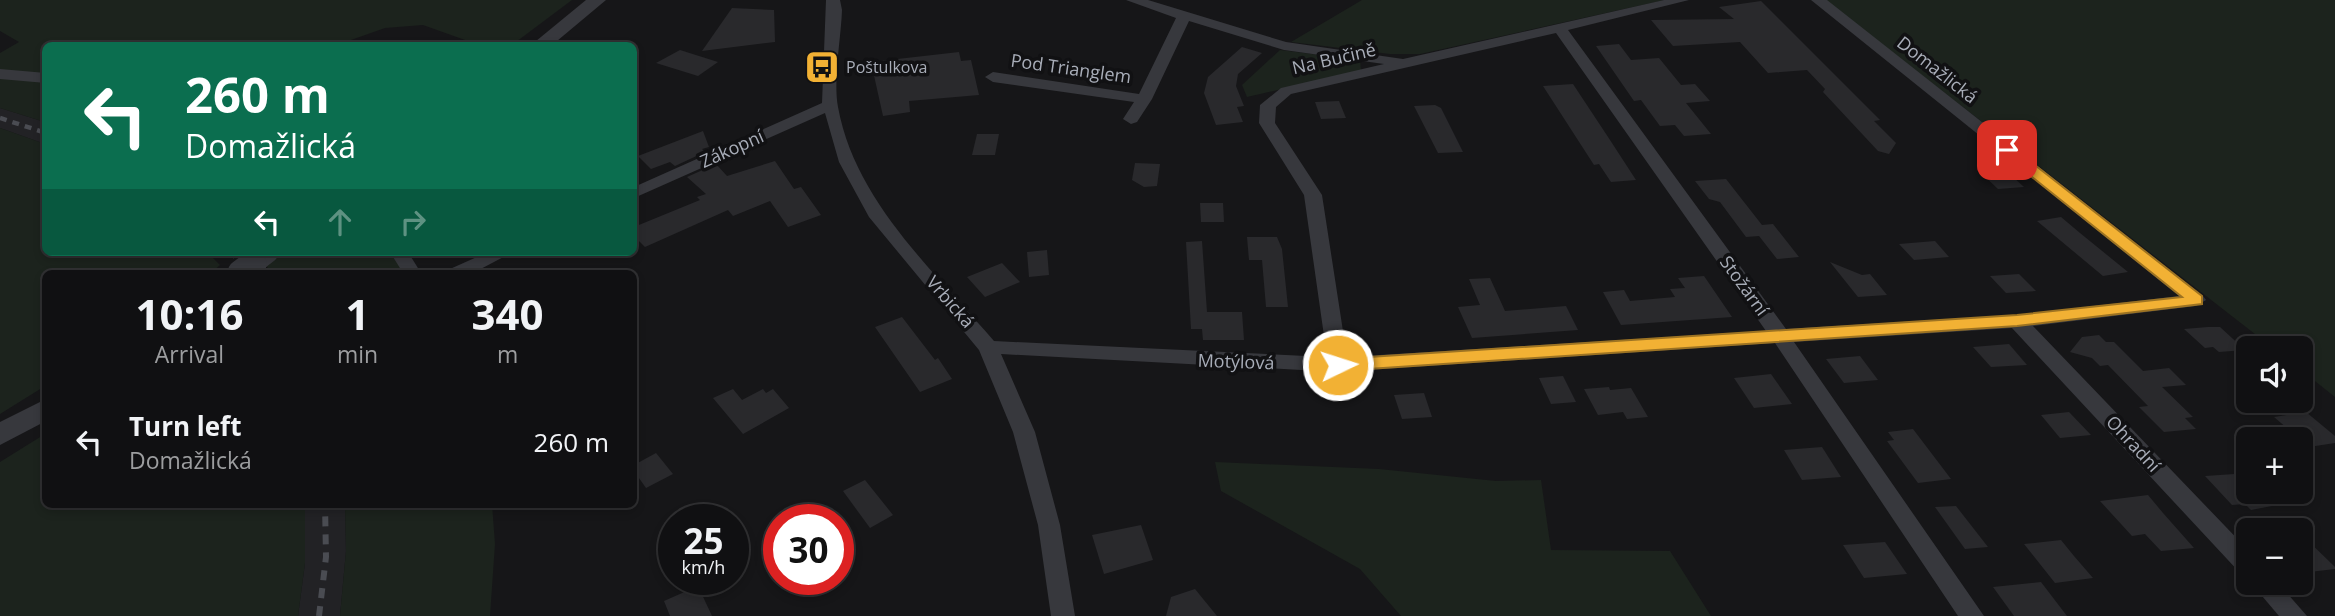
<!DOCTYPE html>
<html lang="en">
<head>
<meta charset="utf-8">
<style>
	:root { --surface:#101012; --page:#1e1e20; --text:#f1f3f6; --muted:#9c9d9f; --line:#303032 }
	body { margin:0; font-family:"Open Sans",sans-serif; background:var(--page); color:var(--text); height:100vh; display:flex; flex-direction:column; font-size:26px; white-space:nowrap }
	* { box-sizing:border-box; margin:0 }
	p { font-size:23px; color:var(--muted) }
	.icon { flex:none; width:38px; height:38px; fill:none; stroke:currentColor; stroke-width:2; stroke-linecap:round; stroke-linejoin:round }
	.map { position:relative; flex:1; overflow:hidden }
	.sheet { position:absolute; left:42px; top:270px; width:595px; height:238px; display:flex; flex-direction:column; background:var(--surface); border-radius:10px; box-shadow:0 4px 10px #0003,0 0 0 2px var(--line) }
	.sheet>* { flex:none }
	.top-card { position:absolute; left:42px; top:42px; width:595px; height:214px; border-radius:10px; box-shadow:0 4px 10px #0003,0 0 0 2px var(--line); background:#0b6e4f; color:#fff; overflow:hidden }
	.fabs { position:absolute; left:2236px; top:336px; display:grid; gap:14px }
	.fabs a { display:grid; place-items:center; width:77px; height:77px; border-radius:10px; background:var(--surface); box-shadow:0 4px 10px #0003,0 0 0 2px var(--line); font-size:35px }
	.speed { position:absolute; left:658px; top:504px; display:flex; gap:14px; font-size:35px; font-weight:700; text-align:center }
	.speed>* { display:grid; place-content:center; width:91px; height:91px; border-radius:50%; background:var(--surface); box-shadow:0 4px 10px #0003,0 0 0 2px var(--line); line-height:1 }
	.speed small { font-size:18px; font-weight:400 }
	.speed .limit { border:10px solid #d22; background:#fff; color:#111 }
	.pin { position:absolute; display:grid; place-items:center; width:60px; height:60px; color:#fff; margin:-30px; border-radius:14px; box-shadow:0 4px 10px #0006 }
	.me { position:absolute; width:77px; margin:-38px; rotate:86deg; stroke-linejoin:round; filter:drop-shadow(0 0 5px #0008) }
	.turn { display:flex; align-items:center; gap:24px; height:147px; padding:0 28px; font-size:32px }
	.turn .icon { width:91px; height:91px; stroke-width:2.5 }
	.turn b { display:block; font-size:49px; line-height:60px }
	.lanes { display:flex; align-items:center; height:66px; padding:0 28px; background:#0003; justify-content:center; gap:35px; direction:ltr }
	.lanes .off { opacity:.35 }
	.eta { display:flex; justify-content:space-evenly; align-items:center; height:119px; text-align:center }
	.eta b { font-size:42px; font-weight:700; line-height:49px }
	ul { padding:0; list-style:none }
	li { display:flex; align-items:center; gap:21px; height:105px; padding:0 28px }
	li div { flex:1 }
	li b { display:block; font-size:26px }
	li em { font-style:normal }
	.map>svg:first-child { display:block }
	.built { fill:#222225 }
	.green { fill:#1c231d }
	.building { fill:#29292c }
	.lines { fill:none; stroke-linecap:round; stroke-linejoin:round }
	.minor { fill:#37383d; fill-rule:evenodd }
	.tertiary { fill:#37383d; fill-rule:evenodd }
	.rail-far1 { stroke:#4a4c52; stroke-width:4.5; stroke-dasharray:7 6; stroke-linecap:butt }
	.rail { stroke:#4a4c52; stroke-width:6; stroke-dasharray:10 8; stroke-linecap:butt }
	.tertiary-bridge-far1 { stroke:#37383d; stroke-width:20 }
	.tertiary-bridge { stroke:#37383d; stroke-width:27 }
	.route { fill:#f2b134; stroke:#9d7322; stroke-width:2 }
	.labels { text-anchor:middle; stroke-width:7; stroke-linejoin:round; paint-order:stroke }
	.far-poi-label { font-size:16px; fill:#a8adb8; stroke:#111113; text-anchor:start }
	.street-label { font-size:18px; fill:#a8adb8; stroke:#111113 }
</style>
</head>
<body>
<div class="map">
<svg width="2335" height="616" viewBox="0 0 2335 616">
	<rect width="100%" height="100%" fill="#161618"/>
	<!-- built -->
	<g class="built">
		<path d="M0 108 45 122V144L0 128Z"/>
		<path d="M305 504H345L346 551 340 616H298L305 563Z"/>
	</g>
	<!-- green -->
	<g class="green">
		<path d="M0 0H572L512 45H479L423 25 385 28 334 46H46L45 122 0 108V53L19 42 0 31Z"/>
		<path d="M1362 0H1665L1420 54H1390L1291 42Z"/>
		<path d="M1825 0H2335V397L2301 370V348H2273Z"/>
		<path d="M1280 50 1360 60 1361 71 1247 97 1242 85Z"/>
		<path d="M0 128 45 144 46 252H207L220 265 211 273H46L45 386 0 414Z"/>
		<path d="M252 252H393L406 273H273Z"/>
		<path d="M45 434 46 504H305V563L298 616H0V462Z"/>
		<path d="M1215 462 1379 469 1496 481 1541 480 1551 550 1670 551 1711 616H1401L1360 569 1221 491Z"/>
		<path d="M345 504H492L495 544 490 616H340L346 551Z"/>
	</g>
	<!-- building -->
	<g class="building">
		<path d="M1761 1 1880 120 1874 121 1896 143 1889 154 1878 151 1823 92 1825 89 1807 70 1768 73 1740 42 1673 46 1651 20 1734 19 1719 7Z"/>
		<path d="M732 8 774 10 775 42 702 51Z"/>
		<path d="M1619 44 1631 60 1659 58 1681 85 1695 84 1710 101 1686 103 1711 134 1684 136 1675 125 1660 126 1641 100 1634 101 1596 46Z"/>
		<path d="M1242 47 1262 53 1238 74 1236 86 1244 106 1237 107 1243 122 1216 125 1204 93 1208 77Z"/>
		<path d="M680 50 718 62 698 76 656 63Z"/>
		<path d="M959 52 961 61 971 60 979 95 909 101 910 112 883 116 871 62Z"/>
		<path d="M1573 84 1610 140 1636 180 1611 182 1599 164 1594 165 1543 86Z"/>
		<path d="M1339 101 1346 118 1321 119 1315 102Z"/>
		<path d="M1435 105 1441 108 1463 152 1438 153 1414 106Z"/>
		<path d="M703 131 709 147 702 149 705 152 675 166 670 162 651 169 638 156Z"/>
		<path d="M977 134H999L995 155H972Z"/>
		<path d="M775 161 794 189 801 187 821 215 788 227 770 201 733 216 728 210 645 247 634 236V227L700 200 697 197 706 194 687 177 716 164 727 176Z"/>
		<path d="M1135 163 1160 164 1157 186 1144 187 1132 180Z"/>
		<path d="M2002 167 2024 187 1998 189 1977 169Z"/>
		<path d="M1726 179 1762 225 1773 224 1799 257 1777 259 1759 236 1746 237 1720 202 1709 199 1695 181Z"/>
		<path d="M1200 203H1223L1224 222H1201Z"/>
		<path d="M2061 217 2080 233 2128 272 2103 276 2037 221Z"/>
		<path d="M1247 237H1277L1282 249 1288 307H1266L1262 260H1249Z"/>
		<path d="M1202 241 1207 312H1242L1244 340H1203L1202 329H1191L1186 242Z"/>
		<path d="M1935 241 1949 257 1914 260 1899 244Z"/>
		<path d="M1047 250 1049 275 1029 277 1027 252Z"/>
		<path d="M1830 262 1862 275 1870 274 1887 295 1858 297Z"/>
		<path d="M1002 263 1020 282 985 297 967 277Z"/>
		<path d="M2019 274 2036 291 2006 293 1990 276Z"/>
		<path d="M1704 276 1732 317 1621 325 1603 292 1624 290 1630 301 1675 297 1670 289 1685 288 1678 278Z"/>
		<path d="M1490 278 1505 311 1566 306 1578 330 1472 338 1458 307 1480 305 1469 279Z"/>
		<path d="M902 317 935 360 938 358 952 379 920 392 875 327Z"/>
		<path d="M2208 327H2220L2245 350 2219 352 2213 347 2205 348 2184 329Z"/>
		<path d="M2099 335 2106 342H2114L2143 371 2169 368 2186 385 2162 387 2193 417 2185 418 2196 429 2164 432 2139 407 2148 406 2108 365 2100 366 2092 358 2070 352 2082 337Z"/>
		<path d="M2009 344 2027 365 1991 367 1973 347Z"/>
		<path d="M1860 356 1878 380 1844 383 1826 359Z"/>
		<path d="M1771 374 1792 404 1754 408 1734 378Z"/>
		<path d="M1563 376 1576 402 1551 404 1539 378Z"/>
		<path d="M1609 387 1610 390 1631 388 1648 417 1627 419 1623 412 1598 415 1584 389Z"/>
		<path d="M733 389 742 400 763 389 766 393 773 389 789 408 743 434 713 398Z"/>
		<path d="M1424 393 1432 417 1402 419 1394 395Z"/>
		<path d="M2069 412 2091 435 2060 438 2041 415Z"/>
		<path d="M2306 412 2335 436V443L2309 447 2274 417Z"/>
		<path d="M1913 429 1951 479 1918 483 1887 441 1894 440 1888 432Z"/>
		<path d="M1822 447 1841 477 1802 480 1784 450Z"/>
		<path d="M656 453 673 474 646 488 634 471V465Z"/>
		<path d="M2249 473V492H2258L2272 506 2251 510 2245 504 2232 505 2205 476Z"/>
		<path d="M865 480 893 515 870 528 843 491Z"/>
		<path d="M2148 495 2163 513 2194 548 2161 551 2145 534 2132 536 2100 501Z"/>
		<path d="M1956 506 1988 547 1965 549 1935 507Z"/>
		<path d="M1141 525 1153 560 1104 574 1092 535Z"/>
		<path d="M2301 534 2335 567V569L2301 573Z"/>
		<path d="M2061 540 2074 556 2093 578 2055 583 2024 544Z"/>
		<path d="M1885 542 1907 574 1864 578 1843 545Z"/>
		<path d="M2041 582 2067 616H2014L1993 587Z"/>
		<path d="M698 586 712 616H670L664 601Z"/>
		<path d="M1195 589 1217 616H1166L1171 597Z"/>
	</g>
	<g class="lines">
		<!-- minor -->
		<g class="minor">
			<path d="M826 0H840L842 10C841 38 833 80 838 107 855 201 934 271 994 341L1327 357 1304 195 1259 123 1260 105 1281 88 1384 64 1284 50 1189 21 1152 99 1137 122 1131 124 1123 119 1134 102 993 82 985 77 993 72 1139 94 1176 18 1126 0H1148L1286 42 1403 59 1664 0H1689L1568 30 1786 329 2017 315 2179 296 1811 0H1827L2203 296 2206 300 2196 306 2033 326 2249 551V576L2241 574 2012 328 1794 342 1984 616H1958L1775 343 1338 372 1001 354 1035 432 1060 525 1075 616H1051L1038 525 1013 432 979 350 869 217 839 162 825 113 634 198V187L822 103ZM1556 33 1766 331 1347 357 1322 195 1275 123 1276 107 1291 94Z"/>
			<path d="M0 69 46 73V83L0 79Z"/>
			<path d="M390 252H408L421 273H403Z"/>
			<path d="M488 252H513L473 273H448L450 269Z"/>
			<path d="M2251 583H2278L2307 616H2279Z"/>
		</g>
		<!-- tertiary -->
		<g class="tertiary">
			<path d="M586 0H606L551 46H530Z"/>
			<path d="M46 399V421L0 445V422Z"/>
		</g>
		<!-- rail-far1 -->
		<g class="rail-far1">
			<path d="M0 118 46 133"/>
			<path d="M230 252 244 266"/>
		</g>
		<!-- rail -->
		<g class="rail">
			<path d="M242 264 251 273"/>
			<path d="M319 616 326 557 325 504"/>
		</g>
		<!-- tertiary-bridge-far1 -->
		<path class="tertiary-bridge-far1" d="M251 266 269 252"/>
		<!-- tertiary-bridge -->
		<path class="tertiary-bridge" d="M241 273 253 264"/>
	</g>
	<!-- route -->
	<path class="route" d="M2002 147H2012L2202 296V304L2017 326 1338 371 1330 365 1338 359 2017 315 2182 297 2002 153Z"/>
	<!-- icons -->
	<defs>
		<g id="bus-square" transform="scale(1.75)"><rect x="-9" y="-9" width="18" height="18" rx="4" fill="#f2b134" stroke="#111113"/><path d="M-5-6H5V4H4V6H2V4H-2V6H-4V4H-5ZM-3.5-4V0h7V-4ZM-3.5 1.2v1.5H-2V1.2ZM2 1.2v1.5H3.5V1.2Z" fill="#111"/></g>
	</defs>
	<g fill-rule="evenodd">
		<use href="#bus-square" x="822" y="67"/>
	</g>
	<g class="labels">
		<!-- far-poi labels -->
		<g class="far-poi-label">
			<text x="846" y="73">Poštulkova</text>
		</g>
		<!-- street labels -->
		<g class="street-label">
			<text transform="translate(1334 59) rotate(-13)" y="6">Na Bučině</text>
			<text transform="translate(1071 69) rotate(8)" y="6">Pod Trianglem</text>
			<text transform="translate(1937 70) rotate(38)" y="6">Domažlická</text>
			<text transform="translate(732 149) rotate(-24)" y="6">Zákopní</text>
			<text transform="translate(1744 286) rotate(54)" y="6">Stožární</text>
			<text transform="translate(950 302) rotate(49)" y="6">Vrbická</text>
			<text transform="translate(1236 362) rotate(2)" y="6">Motýlová</text>
			<text transform="translate(2133 444) rotate(47)" y="6">Ohradní</text>
		</g>
	</g>
</svg>
<div class="fabs">
<a><svg class="icon" aria-label="sound" viewBox="0 0 24 24"><path d="M4 9h4l5-4v14l-5-4H4zM17 9q2 3 0 6"/></svg></a>
<a>+</a>
<a>−</a>
</div>
<div class="speed"><div>25<small>km/h</small></div><div class="limit">30</div></div>
<div class="pin" style="left:2007px;top:150px;background:#d93025"><svg class="icon" aria-label="arrive" viewBox="0 0 24 24"><path d="M6 21V4h12l-3 4 3 4H6"/></svg></div>
<svg class="me" style="left:1338px;top:365px" viewBox="-20 -20 40 40"><circle r="17" fill="#f2b134" stroke="#fff" stroke-width="3"/><path d="M0-11L8 9 0 5-8 9z" fill="#fff"/></svg>
<div class="top-card">
<div class="turn"><svg class="icon" aria-label="left" viewBox="0 0 24 24"><path d="M17 20v-9H6M10 6l-5 5 5 5"/></svg><div><b>260 m</b>Domažlická</div></div>
<div class="lanes"><svg class="icon" aria-label="left" viewBox="0 0 24 24"><path d="M17 20v-9H6M10 6l-5 5 5 5"/></svg><svg class="icon off" aria-label="ahead" viewBox="0 0 24 24"><path d="M12 20V5M6 11l6-6 6 6"/></svg><svg class="icon off" aria-label="right" viewBox="0 0 24 24"><path d="M7 20v-9h11M14 6l5 5-5 5"/></svg></div>
</div>
<section class="sheet">
<div class="eta">
<div><b>10:16</b><p>Arrival</p></div>
<div><b>1</b><p>min</p></div>
<div><b>340</b><p>m</p></div>
</div>
<ul>
<li><svg class="icon" aria-label="left" viewBox="0 0 24 24"><path d="M17 20v-9H6M10 6l-5 5 5 5"/></svg><div><b>Turn left</b><p>Domažlická</p></div><em>260 m</em></li>
</ul>
</section>
</div>
</body>
</html>
